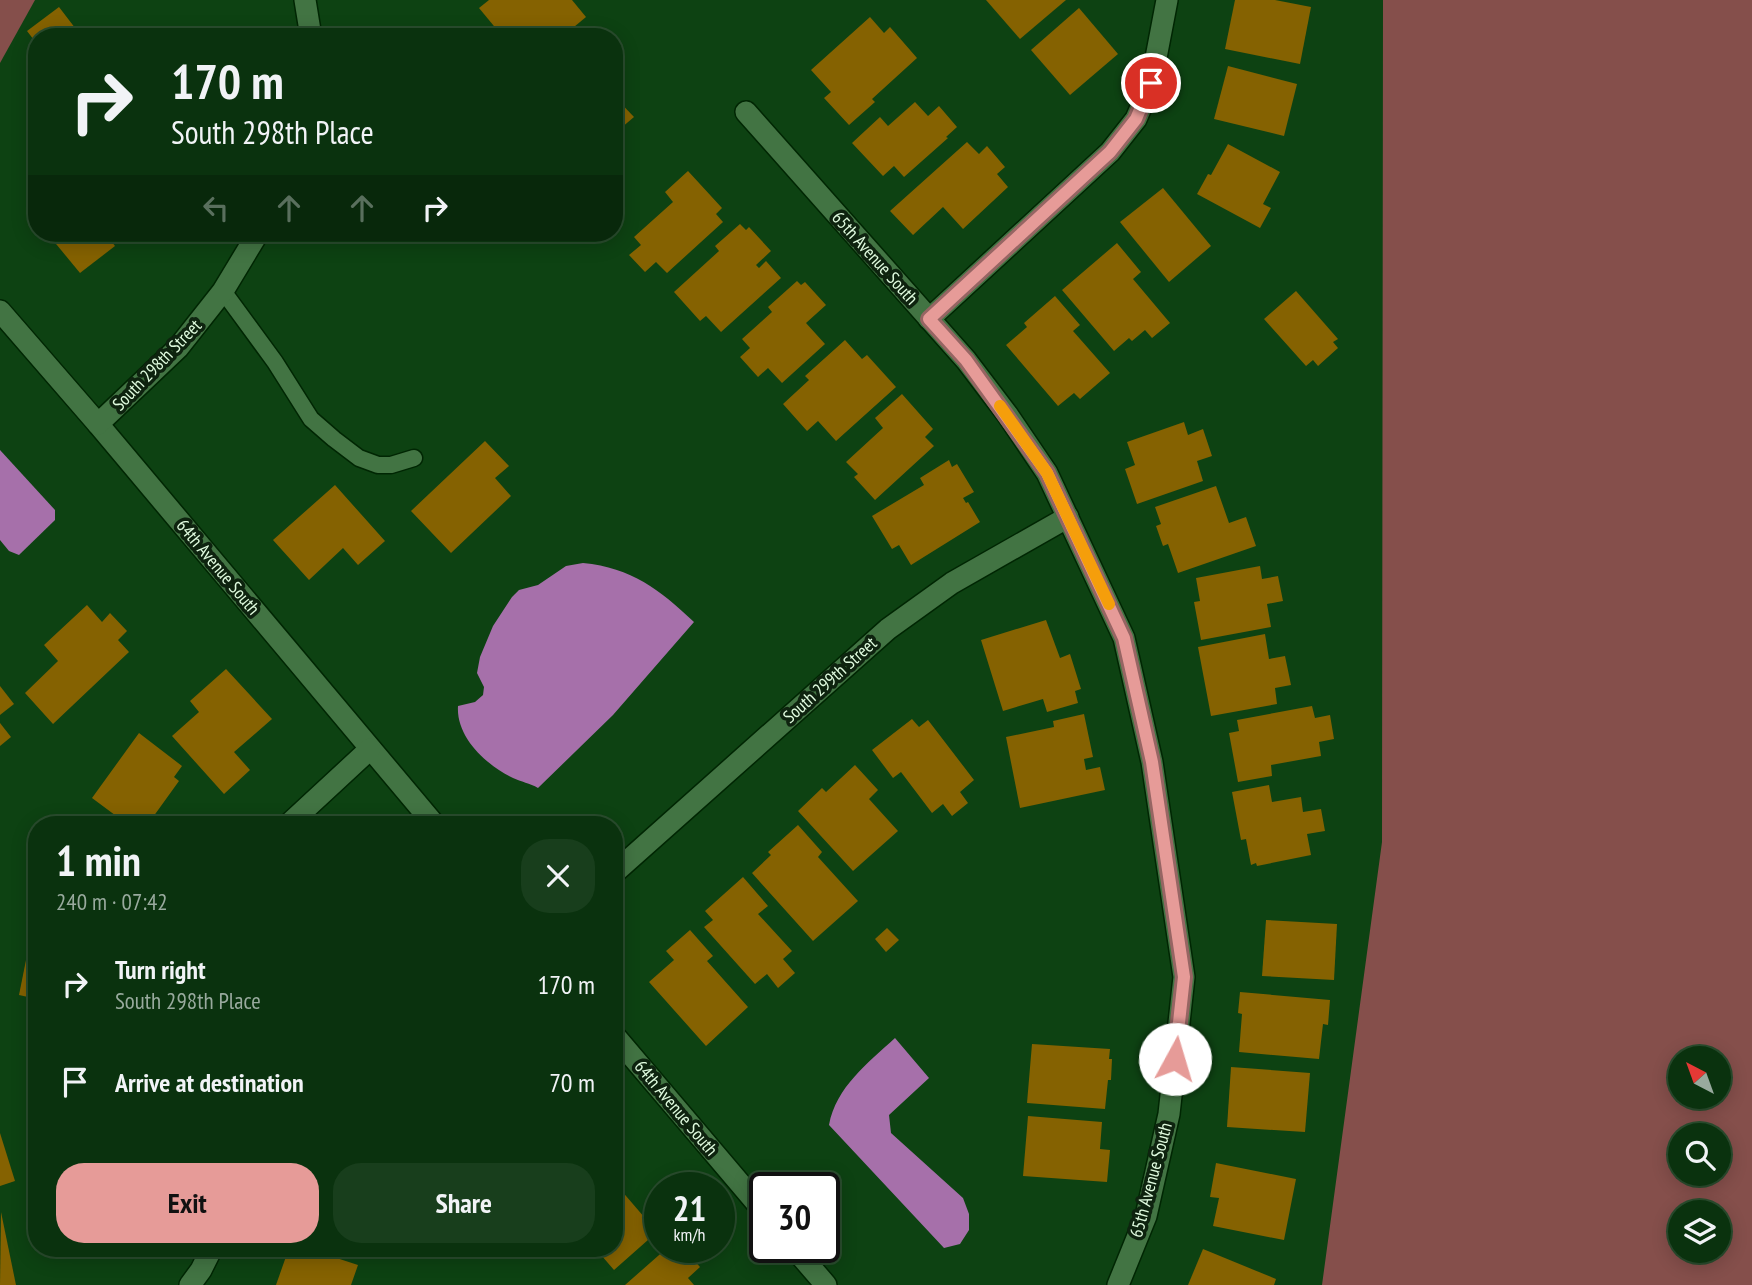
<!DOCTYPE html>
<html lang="en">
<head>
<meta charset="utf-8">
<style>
	:root { --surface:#0a320e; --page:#183e1c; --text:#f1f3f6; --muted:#99aa9e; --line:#2a4d2e; --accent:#e69b98 }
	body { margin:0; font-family:"PT Sans Narrow",sans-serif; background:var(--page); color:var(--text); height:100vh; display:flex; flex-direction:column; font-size:26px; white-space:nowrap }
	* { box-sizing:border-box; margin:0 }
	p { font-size:23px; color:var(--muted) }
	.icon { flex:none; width:38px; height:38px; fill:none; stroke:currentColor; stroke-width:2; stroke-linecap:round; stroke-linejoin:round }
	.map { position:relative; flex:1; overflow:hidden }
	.drawer { position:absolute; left:28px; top:816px; width:595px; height:441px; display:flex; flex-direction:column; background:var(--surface); border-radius:28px; box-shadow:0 4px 18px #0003,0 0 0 2px var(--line) }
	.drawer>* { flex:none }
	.guide { position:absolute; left:28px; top:28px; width:595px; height:214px; border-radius:28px; box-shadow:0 4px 18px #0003,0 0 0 2px var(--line); background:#0a320e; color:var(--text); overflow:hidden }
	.needle { width:46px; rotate:319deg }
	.tools { position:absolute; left:1668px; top:1046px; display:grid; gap:14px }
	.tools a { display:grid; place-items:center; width:63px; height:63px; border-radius:50%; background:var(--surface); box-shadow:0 4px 18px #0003,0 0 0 2px var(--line); font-size:35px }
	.speed { position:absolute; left:644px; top:1172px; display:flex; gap:14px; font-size:35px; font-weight:700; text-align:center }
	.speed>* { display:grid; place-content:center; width:91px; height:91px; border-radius:50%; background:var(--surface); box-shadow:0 4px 18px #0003,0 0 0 2px var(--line); line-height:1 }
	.speed small { font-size:18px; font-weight:400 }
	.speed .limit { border:4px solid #111; border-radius:10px; background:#fff; color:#111 }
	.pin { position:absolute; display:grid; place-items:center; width:60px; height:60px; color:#fff; margin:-30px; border:4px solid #fff; border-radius:50%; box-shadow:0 2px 7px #0007 }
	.me { position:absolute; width:77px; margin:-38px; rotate:6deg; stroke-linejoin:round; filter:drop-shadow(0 0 5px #0008) }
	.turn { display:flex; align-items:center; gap:24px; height:147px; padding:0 28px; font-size:32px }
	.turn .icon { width:91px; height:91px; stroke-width:2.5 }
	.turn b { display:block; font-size:49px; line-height:60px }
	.lanes { display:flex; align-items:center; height:66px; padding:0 28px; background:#0003; justify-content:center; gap:35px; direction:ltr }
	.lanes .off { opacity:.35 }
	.round { display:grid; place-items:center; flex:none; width:74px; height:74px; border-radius:28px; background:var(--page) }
	.overview { display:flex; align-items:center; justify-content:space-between; height:119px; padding:0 28px }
	h1 { font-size:42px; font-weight:800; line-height:52px }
	.cta { display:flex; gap:14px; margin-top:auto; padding:14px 28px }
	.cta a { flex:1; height:80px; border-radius:28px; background:var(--accent); color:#111; font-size:28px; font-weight:800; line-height:80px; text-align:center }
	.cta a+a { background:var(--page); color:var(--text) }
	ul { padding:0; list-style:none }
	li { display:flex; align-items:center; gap:21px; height:98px; padding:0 28px }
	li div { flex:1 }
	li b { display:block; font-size:26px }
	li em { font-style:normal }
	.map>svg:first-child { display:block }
	.green { fill:#854f4b; fill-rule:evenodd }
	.water { fill:#a670aa }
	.building { fill:#856201 }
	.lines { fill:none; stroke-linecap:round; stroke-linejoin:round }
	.lane-casing { stroke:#002603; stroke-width:19 }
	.street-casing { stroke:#002603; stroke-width:24 }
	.secondary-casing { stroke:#002603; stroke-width:24 }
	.lane { stroke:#427443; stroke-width:16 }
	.street { stroke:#427443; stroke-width:21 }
	.secondary { stroke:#427443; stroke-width:21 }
	.route-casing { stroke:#966563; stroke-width:18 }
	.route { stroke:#e69b98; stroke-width:12 }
	.slow { stroke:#f59e0b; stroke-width:12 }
	.labels { text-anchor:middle; stroke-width:7; stroke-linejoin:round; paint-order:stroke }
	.street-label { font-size:18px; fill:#e0fbdf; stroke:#0e230f }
</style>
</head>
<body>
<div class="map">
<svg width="1752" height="1285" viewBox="0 0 1752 1285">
	<rect width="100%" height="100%" fill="#0d4212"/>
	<!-- green -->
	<g class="green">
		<path d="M0 0H35L0 63Z"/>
		<path d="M1383 0H1752V1285H1322L1382 842ZM1680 1059H1718V1097H1680ZM1680 1136H1718V1174H1680ZM1680 1213H1718V1251H1680Z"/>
	</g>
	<!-- water -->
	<g class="water">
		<path d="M0 450 55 510V520L19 555 9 551 0 540Z"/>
		<path d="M583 563C632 568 659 589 694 622L613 715 538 788C530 783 521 782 513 778 486 765 456 737 458 706L475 702 483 695 484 687 477 673 480 657 493 626 512 597 519 590 538 585 566 566Z"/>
		<path d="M895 1038 929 1078 889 1115 891 1133 963 1198 969 1214V1230L960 1244 944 1248 829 1125C836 1087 868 1063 895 1038Z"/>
	</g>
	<!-- building -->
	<g class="building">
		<path d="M489 0H572L586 17 562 37H503L479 8Z"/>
		<path d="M986 0H1066L1020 39Z"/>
		<path d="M1235 0H1275L1311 7 1300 64 1225 49Z"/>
		<path d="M59 7 82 37H37V44L27 31Z"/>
		<path d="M1079 8 1118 54 1070 95 1031 50Z"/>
		<path d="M870 17 884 33 890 27 917 58 872 99 875 102 849 125 824 98 831 92 811 70Z"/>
		<path d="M1228 66 1297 84 1284 136 1214 119Z"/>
		<path d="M614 96 634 117 614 134Z"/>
		<path d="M915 102 928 116 939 106 957 127 946 137 948 138 904 177 894 166 883 176 852 143 880 117 888 126Z"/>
		<path d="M967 142 979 154 987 146 1005 167 997 174 1008 187 963 229 943 207 913 235 890 211Z"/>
		<path d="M1228 144 1280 172 1263 204 1271 208 1260 228 1197 194 1208 174 1211 175Z"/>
		<path d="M688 171 722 208 716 214 723 222 667 273 656 262 645 272 629 255 641 245 634 237 673 202 665 192Z"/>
		<path d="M1163 188 1211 246 1169 282 1120 222Z"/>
		<path d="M740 224 746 230 749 227 771 251 756 265 759 268 766 261 781 278 721 332 706 316 700 321 674 292 719 251 715 246Z"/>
		<path d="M47 233H105L115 246 80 273Z"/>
		<path d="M1117 243 1141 272 1133 279 1170 323 1152 338 1145 330 1132 341 1129 338 1114 351 1062 290Z"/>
		<path d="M797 281 801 285 805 282 826 305 806 323 825 344 782 383 768 368 758 377 740 357 750 348 742 339 772 312 768 307Z"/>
		<path d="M1296 291 1338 339 1333 342 1338 348 1318 366 1313 360 1306 366 1264 319Z"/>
		<path d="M1055 296 1080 325 1073 331 1110 373 1080 399 1074 393 1058 406 1006 345 1027 327 1024 323Z"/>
		<path d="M845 340 862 359 867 355 896 387 836 441 818 421 807 431 783 404 809 380 805 376Z"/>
		<path d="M902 394 933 429 925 437 934 446 875 500 854 477 858 474 846 462 883 428 875 418Z"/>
		<path d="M1184 422 1188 435 1203 429 1212 456 1197 461 1203 481 1137 504 1125 469 1135 465 1127 442Z"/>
		<path d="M485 441 509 466 495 478 511 496 451 553 411 511Z"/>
		<path d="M949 460 952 467 957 464 974 492 963 498 966 503 968 502 980 522 911 565 899 545 892 549 872 516 924 485 920 478Z"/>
		<path d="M335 485 385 541 358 565 343 548 309 580 273 540Z"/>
		<path d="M1216 486 1229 523 1246 517 1256 546 1178 573 1168 544 1163 546 1156 526 1161 524 1155 507Z"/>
		<path d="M1260 566 1262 579 1278 576 1283 601 1267 604 1271 627 1201 640 1194 602 1200 601 1196 578Z"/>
		<path d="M87 605 102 622 110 613 127 631 118 640 129 652 53 724 25 693 58 661 44 645Z"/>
		<path d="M1046 620 1060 658 1070 654 1081 689 1075 691 1078 703 1047 712 1043 699 1003 711 981 640Z"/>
		<path d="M1265 634 1269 659 1285 656 1291 685 1275 688 1277 704 1211 716 1198 647Z"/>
		<path d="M226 669 272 719 234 752 250 770 224 794 172 736 199 712 190 701Z"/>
		<path d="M0 686 14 704 0 715Z"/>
		<path d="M1312 706 1315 718 1330 715 1334 739 1319 742 1321 756 1271 765 1272 776 1238 782 1229 733 1239 731 1237 720Z"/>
		<path d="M1084 714 1093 757 1084 759 1086 770 1100 767 1105 790 1020 808 1006 737 1054 727 1053 721Z"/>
		<path d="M912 719 919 727 928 720 974 780 960 792 968 803 952 816 943 804 932 813 901 772 893 778 872 750Z"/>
		<path d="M0 723 11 737 0 746Z"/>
		<path d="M139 733 182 766 174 777 179 781 148 824H127L92 798Z"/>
		<path d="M855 765 878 790 869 799 898 831 853 871 798 811 822 788 826 792Z"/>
		<path d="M1269 785 1272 802 1301 797 1303 812 1321 809 1325 831 1307 834 1311 855 1257 866 1256 863 1251 865 1246 839 1241 840 1232 792Z"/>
		<path d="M798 825 822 852 818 857 858 901 813 941 752 873 771 855 768 852Z"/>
		<path d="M743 877 768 906 758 914 792 951 783 959 795 973 778 988 767 974 755 984 704 927 713 920 705 911Z"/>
		<path d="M34 920 37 921V999L19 995Z"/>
		<path d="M1266 920 1337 924 1334 980 1262 976Z"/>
		<path d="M887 928 899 940 886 952 875 939Z"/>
		<path d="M690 930 713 956 707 961 748 1007 706 1046 649 982 674 960 666 951Z"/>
		<path d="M1240 992 1330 1000 1328 1025 1323 1024 1319 1059 1239 1052 1242 1014 1238 1013Z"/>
		<path d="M1032 1044 1110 1049 1109 1059H1112L1111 1080H1108L1105 1109 1027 1103Z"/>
		<path d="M1231 1067 1310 1073 1305 1132 1227 1127Z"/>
		<path d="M1028 1116 1102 1122 1100 1149 1110 1150 1107 1182 1023 1176Z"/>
		<path d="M0 1133 15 1181 0 1186Z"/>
		<path d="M1216 1163 1296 1179 1284 1240 1213 1226 1219 1198 1210 1197Z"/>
		<path d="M614 1182 657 1232 614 1270 595 1248H614Z"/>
		<path d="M1 1212 16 1285H0Z"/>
		<path d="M289 1248H306L358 1265 351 1285H276Z"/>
		<path d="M667 1248H683L700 1267 688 1278 694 1285H625Z"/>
		<path d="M1203 1249 1276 1279 1274 1285H1188Z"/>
	</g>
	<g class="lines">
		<!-- lane casing -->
		<g class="lane-casing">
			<path id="lane" d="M223 291 275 362 311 419 334 439 359 458 378 465H391L414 458"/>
		</g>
		<!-- street casing -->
		<g class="street-casing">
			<g id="street">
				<path d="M746 112 966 360 1007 414 1047 473 1124 638 1152 762 1184 977 1169 1114 1146 1216 1118 1285"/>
				<path d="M929 319 1110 152 1136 119 1151 84 1167 0"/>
				<path d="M98 424 434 824"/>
				<path d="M289 824 370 749"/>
				<path d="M614 873 888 629 952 583 1068 517"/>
				<path d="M614 1035 765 1213"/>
				<path d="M794 1248 826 1285"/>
				<path d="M190 1285 201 1270 212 1248"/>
			</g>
		</g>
		<!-- secondary casing -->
		<g class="secondary-casing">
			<g id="secondary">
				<path d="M305 0 311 37"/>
				<path d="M0 311 98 424 178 348 223 291 258 233"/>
			</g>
		</g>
		<!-- lane -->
		<use href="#lane" class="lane"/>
		<!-- street -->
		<use href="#street" class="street"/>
		<!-- secondary -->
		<use href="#secondary" class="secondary"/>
	</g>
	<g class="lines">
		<!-- route casing -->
		<g class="route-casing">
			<path id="route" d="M1151 83 1136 119 1110 152 929 319 966 360 1047 473 1124 638 1152 762 1184 977 1175 1059"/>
		</g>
		<!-- route -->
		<use href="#route" class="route"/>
		<!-- slow -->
		<path class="slow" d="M1000 406 1047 473 1109 604"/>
	</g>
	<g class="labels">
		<!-- street labels -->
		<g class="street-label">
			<text transform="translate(875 258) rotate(48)" y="6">65th Avenue South</text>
			<text transform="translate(157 365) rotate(-46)" y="6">South 298th Street</text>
			<text transform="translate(218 567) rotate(50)" y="6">64th Avenue South</text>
			<text transform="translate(830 680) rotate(-42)" y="6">South 299th Street</text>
			<text transform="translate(676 1108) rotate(50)" y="6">64th Avenue South</text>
			<text transform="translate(1151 1180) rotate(-75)" y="6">65th Avenue South</text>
		</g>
	</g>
</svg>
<div class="tools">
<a><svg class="needle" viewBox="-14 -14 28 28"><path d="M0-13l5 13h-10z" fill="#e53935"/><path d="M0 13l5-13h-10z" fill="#99aa9e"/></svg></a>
<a><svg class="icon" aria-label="search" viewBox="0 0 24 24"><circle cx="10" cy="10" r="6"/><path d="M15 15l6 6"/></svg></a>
<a><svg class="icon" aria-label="layers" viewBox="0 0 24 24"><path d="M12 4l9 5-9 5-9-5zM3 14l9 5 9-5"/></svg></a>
</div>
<div class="speed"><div>21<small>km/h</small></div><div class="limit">30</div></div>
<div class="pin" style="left:1151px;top:83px;background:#d93025"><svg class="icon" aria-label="arrive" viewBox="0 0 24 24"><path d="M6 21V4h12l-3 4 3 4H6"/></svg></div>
<svg class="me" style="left:1175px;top:1059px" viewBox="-20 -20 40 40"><circle r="19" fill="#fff"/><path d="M0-13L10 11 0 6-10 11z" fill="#e69b98"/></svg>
<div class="guide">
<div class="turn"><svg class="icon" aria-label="right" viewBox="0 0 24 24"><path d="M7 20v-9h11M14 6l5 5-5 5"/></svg><div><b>170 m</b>South 298th Place</div></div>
<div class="lanes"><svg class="icon off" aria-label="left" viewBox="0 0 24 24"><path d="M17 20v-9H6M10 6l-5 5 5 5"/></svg><svg class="icon off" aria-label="ahead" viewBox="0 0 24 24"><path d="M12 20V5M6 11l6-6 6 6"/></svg><svg class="icon off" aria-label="ahead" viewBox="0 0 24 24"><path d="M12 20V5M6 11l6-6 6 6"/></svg><svg class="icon" aria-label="right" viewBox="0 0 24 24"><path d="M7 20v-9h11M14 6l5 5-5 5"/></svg></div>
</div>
<section class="drawer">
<div class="overview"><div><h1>1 min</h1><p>240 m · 07:42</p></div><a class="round"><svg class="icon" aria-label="close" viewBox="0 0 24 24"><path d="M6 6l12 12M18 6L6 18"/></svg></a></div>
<ul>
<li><svg class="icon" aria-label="right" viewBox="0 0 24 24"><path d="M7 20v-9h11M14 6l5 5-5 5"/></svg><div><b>Turn right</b><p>South 298th Place</p></div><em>170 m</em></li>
<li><svg class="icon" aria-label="arrive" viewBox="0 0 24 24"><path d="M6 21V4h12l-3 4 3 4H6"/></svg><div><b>Arrive at destination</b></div><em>70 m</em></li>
</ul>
<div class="cta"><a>Exit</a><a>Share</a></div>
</section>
</div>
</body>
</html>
